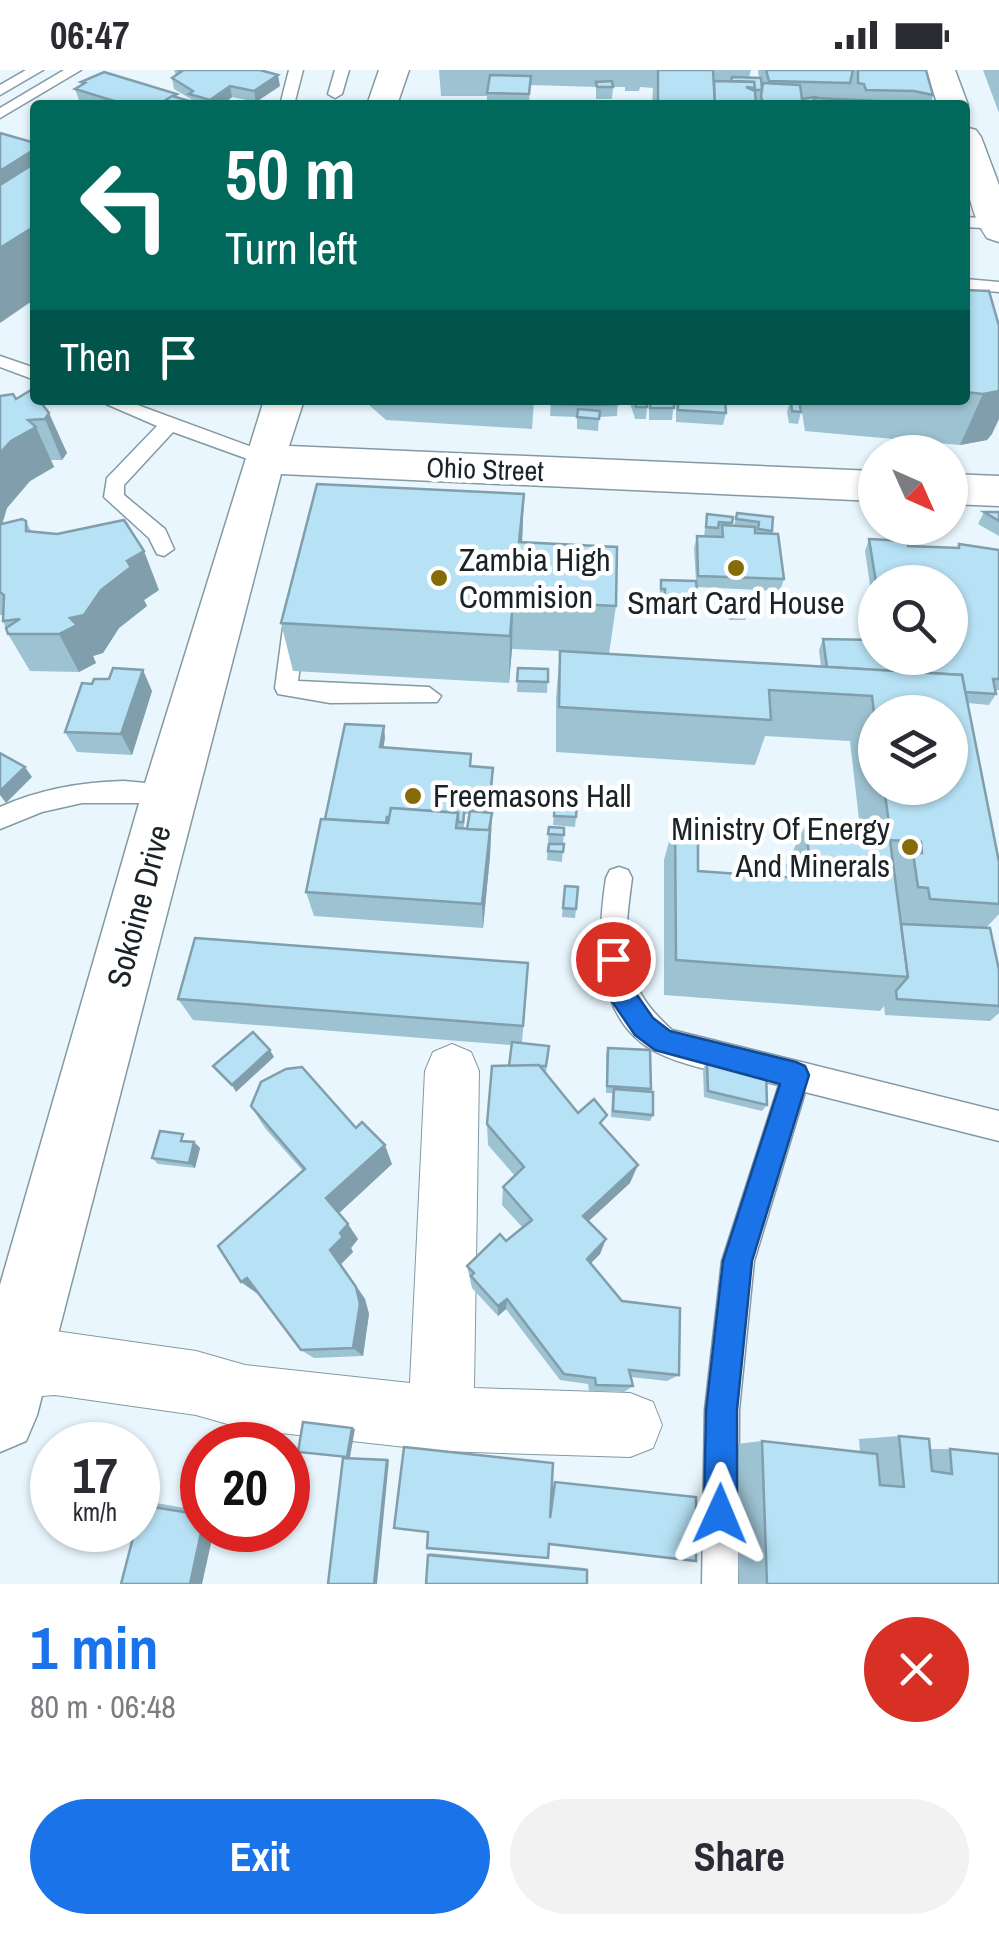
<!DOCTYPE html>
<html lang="en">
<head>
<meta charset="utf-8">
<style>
	:root { --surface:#fff; --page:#f2f2f3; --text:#2b2b33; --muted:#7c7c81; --accent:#1a73e8 }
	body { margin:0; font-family:"Archivo Narrow",sans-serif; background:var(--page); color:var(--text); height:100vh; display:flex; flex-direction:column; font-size:38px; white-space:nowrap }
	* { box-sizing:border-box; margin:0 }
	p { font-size:32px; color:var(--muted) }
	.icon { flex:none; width:55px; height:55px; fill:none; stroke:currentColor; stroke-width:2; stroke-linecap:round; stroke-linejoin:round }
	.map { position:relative; height:1514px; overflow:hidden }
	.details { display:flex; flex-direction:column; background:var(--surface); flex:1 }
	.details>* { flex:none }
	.top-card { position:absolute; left:30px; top:30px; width:940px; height:305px; border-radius:10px; box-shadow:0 2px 8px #0004; background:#00695c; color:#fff; overflow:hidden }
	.needle { width:65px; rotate:135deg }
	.fabs { position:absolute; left:858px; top:365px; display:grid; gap:20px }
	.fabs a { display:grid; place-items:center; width:110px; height:110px; border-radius:50%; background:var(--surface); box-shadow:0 2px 8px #0004; font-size:50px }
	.speed { position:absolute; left:30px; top:1352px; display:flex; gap:20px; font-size:50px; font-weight:700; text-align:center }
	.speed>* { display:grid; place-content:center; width:130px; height:130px; border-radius:50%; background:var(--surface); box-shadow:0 2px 8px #0004; line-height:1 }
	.speed small { font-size:25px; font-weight:400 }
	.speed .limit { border:15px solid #d22; background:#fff; color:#111 }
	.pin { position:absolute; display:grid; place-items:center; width:85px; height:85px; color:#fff; margin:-42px; border:5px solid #fff; border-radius:50%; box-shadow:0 2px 10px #0007 }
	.me { position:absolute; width:110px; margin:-55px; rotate:1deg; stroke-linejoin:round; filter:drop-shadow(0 0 8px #0008) }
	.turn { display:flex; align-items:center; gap:35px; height:210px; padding:0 30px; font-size:45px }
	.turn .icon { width:130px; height:130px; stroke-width:2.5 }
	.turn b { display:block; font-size:70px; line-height:85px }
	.then { display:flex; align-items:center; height:95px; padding:0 30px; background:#0003; gap:20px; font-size:38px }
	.round { display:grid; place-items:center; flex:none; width:105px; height:105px; border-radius:52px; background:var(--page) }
	.headline { display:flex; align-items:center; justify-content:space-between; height:170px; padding:0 30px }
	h1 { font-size:60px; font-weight:800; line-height:75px; color:var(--accent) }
	.cta { display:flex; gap:20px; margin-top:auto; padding:20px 30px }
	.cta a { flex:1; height:115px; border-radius:60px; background:var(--accent); color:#fff; font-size:40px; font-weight:800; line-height:115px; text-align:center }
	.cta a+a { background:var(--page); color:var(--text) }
	.status { display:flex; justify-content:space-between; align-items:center; height:70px; padding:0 50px; background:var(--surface); direction:ltr }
	.status svg { height:28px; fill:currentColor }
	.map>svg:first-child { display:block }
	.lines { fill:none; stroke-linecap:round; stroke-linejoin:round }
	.lane-casing { stroke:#8499a3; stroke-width:3 }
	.street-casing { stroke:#8499a3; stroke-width:2 }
	.secondary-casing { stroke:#8499a3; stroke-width:3 }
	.lane { fill:#fff; fill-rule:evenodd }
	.street { fill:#fff; fill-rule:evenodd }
	.secondary { fill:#fff; fill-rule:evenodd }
	.wall { fill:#9dc2d2; fill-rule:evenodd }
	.shaded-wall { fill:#809eab }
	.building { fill:#b7e1f4; stroke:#809eab; stroke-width:2.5 }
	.route { fill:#1a73e8; stroke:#114b97; stroke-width:2.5 }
	.poi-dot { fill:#866c08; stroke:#fff; stroke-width:4 }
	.labels { text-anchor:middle; stroke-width:9; stroke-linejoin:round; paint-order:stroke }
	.far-street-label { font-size:28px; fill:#1a2327; stroke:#fff }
	.poi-label { font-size:32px; fill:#1a2327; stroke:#fff; text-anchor:start }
	.street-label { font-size:32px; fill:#1a2327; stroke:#fff }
</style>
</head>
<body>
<div class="status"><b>06:47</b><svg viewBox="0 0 49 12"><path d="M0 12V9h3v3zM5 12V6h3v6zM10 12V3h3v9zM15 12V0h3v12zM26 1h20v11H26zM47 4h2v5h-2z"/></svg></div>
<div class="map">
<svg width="999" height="1514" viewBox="0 0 999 1514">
	<rect width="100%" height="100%" fill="#e9f6fd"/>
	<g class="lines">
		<!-- lane casing -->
		<g class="lane-casing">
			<g id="lane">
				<path d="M26 0H43L0 25V15Z"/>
				<path d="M64 0H81L0 48V38Z"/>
				<path d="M289 0H303L294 35H280Z"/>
				<path d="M335 0H349L342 24 335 28 328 24Z"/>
				<path d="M965 147 999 149V159L965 157Z"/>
				<path d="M965 209 999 212V222L965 219Z"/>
				<path d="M0 286 35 298V310L0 297Z"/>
				<path d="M97 330H124L271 384 274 389 264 395 173 362 124 415V425L165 459 174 479 164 486 157 484 149 468 104 427 107 408 157 356Z"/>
				<path d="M294 550 305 558 298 611 429 617 441 626 437 632 330 633 278 624 275 618 283 558Z"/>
				<path d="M124 711 178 716 181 723 178 730 169 733H82L42 742 0 759V737C40 719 81 712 124 711Z"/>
				<path d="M619 797 628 800 632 808C623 874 619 913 672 960L999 1041V1071L805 1022 754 1191 739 1340 738 1514H702L705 1340 722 1191 779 1015C742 1006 690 999 658 983 593 951 597 867 606 808L610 800Z"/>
			</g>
		</g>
		<!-- street casing -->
		<g class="street-casing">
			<path id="street" d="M452 974 471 982 479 1001 474 1318 630 1323 653 1332 662 1355 653 1378 630 1387 441 1381 245 1359 196 1345 55 1325 15 1328 0 1321V1271L15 1264 55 1261 196 1281 245 1295 410 1313 425 1001 433 982Z"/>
		</g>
		<!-- secondary casing -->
		<g class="secondary-casing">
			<g id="secondary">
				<path d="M379 0H409L397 35H367Z"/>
				<path d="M925 0H955L968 35 965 40V35H938Z"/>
				<path d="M965 57 976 60 981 67 999 115V172L987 168C964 135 965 96 965 57Z"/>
				<path d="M264 330H304L289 376 875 401V431L281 404 37 1345 26 1371 0 1382V1215L142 723Z"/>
				<path d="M950 404 999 406V436L950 434Z"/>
			</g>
		</g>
		<!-- lane -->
		<use href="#lane" class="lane"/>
		<!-- street -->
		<use href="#street" class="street"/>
		<!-- secondary -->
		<use href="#secondary" class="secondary"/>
	</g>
	<!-- wall -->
	<g class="wall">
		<path d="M174 0H260L280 16 256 32 232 27 222 35H94L79 30 75 19 82 15 81 12 178 28 191 31V29L174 19 172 8 176 5Z"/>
		<path d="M439 0H751L749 7 759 8 758 0H926L933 25 931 33 939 35H760V32H756V35H652L653 18 640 17 639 21H625V17H613L612 29H596V17L530 15 529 35H487V26H441Z"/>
		<path d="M983 0H999V43Z"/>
		<path d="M965 220 992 364 987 370 960 375 805 361 800 330H965Z"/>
		<path d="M31 320 67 383 62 390H51L54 397 30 411 7 438 2 454 26 451 31 461 159 520 144 530 147 536 119 558 103 583 93 586 96 593 79 602 30 601 8 564 3 551V545H0V326L16 329Z"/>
		<path d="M369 330H534L532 359 386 350 369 335Z"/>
		<path d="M551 330H618L617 346 599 347 598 361 577 359V347L550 346Z"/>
		<path d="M629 330H646L647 337 646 349H635Z"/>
		<path d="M649 330H674L672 350H649Z"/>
		<path d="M676 330H725L726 343 723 355 676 352Z"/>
		<path d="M786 330H799L801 342 798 354 789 353 787 342 789 335 787 334Z"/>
		<path d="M524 424 522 472 616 536 609 584 821 597 819 580 823 569 950 588V512H875V548L865 481 869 469 908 476 957 478 959 474 999 480V620H996V624L989 635 968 633 999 792V844L986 858 999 900V943L990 951 885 945 884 936 880 941 664 925V790L675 749 698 801 787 807 786 795 806 754 860 758 850 671 765 666 755 695 556 682V628L560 581 512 579 509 613 293 601 281 553ZM875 642 950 718H875Z"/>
		<path d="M984 442H999V466L978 454Z"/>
		<path d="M737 443 773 447 772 464 784 509 780 521 697 517 698 530 695 542 663 541V530H659L661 510 696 511 694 478 697 466H704L707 444 733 447 731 456H734Z"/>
		<path d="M731 532 748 539 745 550H729L728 544Z"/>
		<path d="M518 598 548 599 547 623 517 622Z"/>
		<path d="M152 621 132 685 77 682 65 662Z"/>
		<path d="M385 667 383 678 471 697 493 708 489 742 492 743 490 786 483 858 314 846 306 822 325 749ZM465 744H470L467 759 464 758Z"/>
		<path d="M555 734 576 747 575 757 553 755Z"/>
		<path d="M549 757 564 758 562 792 547 790Z"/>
		<path d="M565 816 576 839 575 848 562 847Z"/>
		<path d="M528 893 522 973 549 976 546 1003 578 1043 603 1057 630 1113 588 1151 606 1169 600 1184 591 1193 679 1305 667 1311 631 1307 633 1316 624 1322 589 1321 588 1314 560 1310 506 1239 498 1246 472 1218 467 1196 506 1171 523 1158 502 1135 503 1117 515 1106 488 1075 487 1054 509 996 511 975 193 950 178 929Z"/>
		<path d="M608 978 651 1019 650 1022 653 1045 650 1051 611 1047 612 1023H606V985Z"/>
		<path d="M707 992 767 1035 762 1041 704 1027 703 999Z"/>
		<path d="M251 1036 356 1058 392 1094 339 1143 358 1169 351 1178 353 1182 341 1194 365 1229 369 1244 363 1286 314 1288 301 1280 259 1223 258 1224 241 1212 303 1101 265 1058Z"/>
		<path d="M188 1070V1071L194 1072 200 1078 195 1098 158 1094 152 1088Z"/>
		<path d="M899 1366 930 1379H950L999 1514H739L736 1374 762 1371 860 1382 859 1369Z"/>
		<path d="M156 1433 202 1441V1514L141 1435Z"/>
		<path d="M430 1483 585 1498 587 1500 428 1485Z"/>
	</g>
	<!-- shaded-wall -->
	<g class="shaded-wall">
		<path d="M278 5 280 16 256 32 254 21Z"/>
		<path d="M230 16 232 27 222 35H212L210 30Z"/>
		<path d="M35 79V141L0 165V101Z"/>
		<path d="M35 156V229L0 253V178Z"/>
		<path d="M999 321V349L992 364 987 370 960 375 983 324Z"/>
		<path d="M49 343 67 383 62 390 45 349Z"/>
		<path d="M36 357 54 397 30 411 7 438 0 461V383L11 371Z"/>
		<path d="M524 424 522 474 519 472Z"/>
		<path d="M144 481 159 520 144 530 147 536 119 558 103 583 93 586 96 593 79 602 59 564 70 548 127 491Z"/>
		<path d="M513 531 512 579 509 613 510 566Z"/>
		<path d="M143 600 152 621 132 685 121 664Z"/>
		<path d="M384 656 385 667 382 688 380 677Z"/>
		<path d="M25 697 32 707 6 733 0 725V721Z"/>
		<path d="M492 743 490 786 483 858 482 834Z"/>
		<path d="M270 980 274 987 236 1022 232 1015Z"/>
		<path d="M194 1072 200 1078 195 1098 189 1093Z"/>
		<path d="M385 1075 392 1094 337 1145 326 1128Z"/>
		<path d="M638 1095 630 1113 578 1161 583 1146Z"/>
		<path d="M348 1154 358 1169 351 1178 353 1182 341 1194 365 1229 369 1244 363 1286 353 1278 330 1180 340 1163Z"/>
		<path d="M606 1169 600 1184 582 1202 587 1189Z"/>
		<path d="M247 1208 263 1220 258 1224 241 1212Z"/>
		<path d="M507 1229 506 1239 498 1246V1236Z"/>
		<path d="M352 1358 355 1359 350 1387H347Z"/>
		<path d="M387 1390H389L377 1514H374Z"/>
		<path d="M202 1460H214L202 1514H190Z"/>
	</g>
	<!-- building -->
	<g class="building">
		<path d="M178 0H260L278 5 254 21 230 16 210 30 189 24 193 21 172 8 182 1Z"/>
		<path d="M658 0H713L715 35H658Z"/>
		<path d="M766 0H853L850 13 769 11Z"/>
		<path d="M858 0H926L933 25 914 21 866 20 864 14 858 13Z"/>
		<path d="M104 2 177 24 158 35H127L75 19 85 13 81 12Z"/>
		<path d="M490 5 531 6 529 24 487 23Z"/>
		<path d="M732 7 761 8 762 20H754V12L731 11Z"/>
		<path d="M612 11 613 17H597L596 12Z"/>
		<path d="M714 11 754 12 755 18 746 17 755 21 756 35H715Z"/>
		<path d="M763 13 800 15 802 29 815 27 818 28H814L813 35H763L761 26Z"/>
		<path d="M172 26 203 35H158Z"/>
		<path d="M814 28 939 34V35H815Z"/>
		<path d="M0 63 35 73V79L0 101Z"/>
		<path d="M35 93V156L0 178V115Z"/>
		<path d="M965 220 989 221 999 256V321L983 324 965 322Z"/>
		<path d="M31 320 35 324V330H39L49 343 45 349 28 350 36 357 11 371 0 383V326L13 324 16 329Z"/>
		<path d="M551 330H618V334L593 335 551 334Z"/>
		<path d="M634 330H646L647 337H636Z"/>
		<rect x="650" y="330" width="24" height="8"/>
		<path d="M678 330H725L726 343 678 340Z"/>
		<path d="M791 330H799L801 342 792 341Z"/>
		<path d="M578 339 600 341 599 349 577 347Z"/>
		<path d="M317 414 524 424 519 472 617 477 616 536 513 531 510 566 281 553Z"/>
		<path d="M984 442H999V451Z"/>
		<path d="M737 443 773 447 772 461 758 459 759 452 736 449Z"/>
		<path d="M707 444 733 447 732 453 719 452 718 458 706 457Z"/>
		<path d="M22 449 26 451V461L57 464 124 450 144 481 127 491 131 497 101 520 84 545 70 548 77 555 59 564H8L6 558 20 549 3 551 4 525 0 522V453L2 454Z"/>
		<path d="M722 455 755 457V463L778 464 784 509 698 506 697 466 723 467Z"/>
		<path d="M869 469 907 471 908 476 959 478V474L999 480V609H993L996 624 965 622 962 605 827 597 823 569 875 570V588H950V573H958L957 566H950V512H876Z"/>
		<path d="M661 510 696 511 698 530 665 529V519H661Z"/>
		<path d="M731 532 748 533V539H732Z"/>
		<path d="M560 581 962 605 999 792V834L930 829 928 818 918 817 913 783H922L921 772 890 770 908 907 676 890 675 749 698 751V801L811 809 806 754 890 760 884 718H950V642H875V651L872 626 769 620 771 650 559 637Z"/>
		<path d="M113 598 143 600 121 664 65 662 82 613 92 614 94 609H109Z"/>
		<path d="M518 598 548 599V612L517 611Z"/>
		<path d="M345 654 384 656 380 677 471 684 470 696 493 698 489 736 465 734 463 752H458V743L391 738 390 747H387L386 753 325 749Z"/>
		<path d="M0 683 25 697 0 721Z"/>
		<path d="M555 734 577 735 576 747 554 746Z"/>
		<path d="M391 738 458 743 456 758 490 760 482 834 306 822 321 749 388 753Z"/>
		<path d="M470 741 492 743 489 760 467 759Z"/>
		<path d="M549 757 564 758V765L548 764Z"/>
		<path d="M549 774H564L563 782 548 781Z"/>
		<path d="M565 816 578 817 576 839 563 838Z"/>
		<path d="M901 854 990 858 999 900V936L897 929 896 921 908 907Z"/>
		<path d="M195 868 528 893 523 956 178 929Z"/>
		<path d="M253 962 270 980 232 1015 213 996Z"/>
		<path d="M512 972 549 976 546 996H509Z"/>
		<path d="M608 978 650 980 651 1019 607 1016Z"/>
		<path d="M707 992 766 999 767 1035 708 1021Z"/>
		<path d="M539 995 578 1043 594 1029 607 1045 600 1053 638 1095 583 1146 606 1169 587 1189 622 1231 680 1238 679 1305 629 1300 633 1316 596 1315 595 1308 564 1304 507 1229 498 1236 471 1206 474 1203 467 1196 500 1164 506 1171 532 1150 503 1117 524 1097 487 1054 492 996Z"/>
		<path d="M302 997 356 1058 362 1052 385 1075 326 1128 348 1154 340 1163 343 1167 330 1180 356 1217 360 1234 353 1278 301 1280 247 1208 241 1212 218 1176 305 1099 251 1036 261 1012 286 999Z"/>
		<path d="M614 1019 653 1022V1045L613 1041Z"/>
		<path d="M160 1061 183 1064 181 1071 194 1072 189 1093 152 1088Z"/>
		<path d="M303 1352 352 1358 347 1387 298 1382Z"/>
		<path d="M899 1366 929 1369 932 1401 952 1404 950 1379 999 1384V1514H767L762 1371 877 1384 880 1415 904 1417Z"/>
		<path d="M404 1377 553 1393 550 1448 555 1412 696 1427V1491L549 1474 548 1488 427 1478 428 1462 394 1458Z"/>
		<path d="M343 1388 387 1390 374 1514H328Z"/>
		<path d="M141 1435 202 1445V1458L190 1514H121L135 1460H138V1449Z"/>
		<path d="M428 1485 587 1500V1514H426Z"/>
	</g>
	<!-- route -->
	<path class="route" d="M613 877 622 881 630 915 653 948 670 961 796 992 805 996 809 1005 752 1191 737 1340V1444L732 1456 720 1460 709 1456 704 1444 706 1340 723 1191 780 1014 655 980 635 965 609 927 601 889 604 881Z"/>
	<!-- markers -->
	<g class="poi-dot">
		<circle cx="736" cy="498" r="10"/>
		<circle cx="439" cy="508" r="10"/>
		<circle cx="413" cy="726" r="10"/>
		<circle cx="910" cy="777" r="10"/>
	</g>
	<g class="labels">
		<!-- far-street labels -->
		<g class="far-street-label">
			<text transform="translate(485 399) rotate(2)" y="10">Ohio Street</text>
		</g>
		<!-- poi labels -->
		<g class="poi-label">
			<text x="459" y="501">Zambia High<tspan x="459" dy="37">Commision</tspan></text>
			<text x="736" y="544" text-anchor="middle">Smart Card House</text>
			<text x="433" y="737">Freemasons Hall</text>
			<text x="890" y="770" text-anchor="end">Ministry Of Energy<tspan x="890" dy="37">And Minerals</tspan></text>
		</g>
		<!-- street labels -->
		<g class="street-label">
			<text transform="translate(139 836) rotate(-75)" y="11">Sokoine Drive</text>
		</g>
	</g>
</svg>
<div class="fabs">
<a><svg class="needle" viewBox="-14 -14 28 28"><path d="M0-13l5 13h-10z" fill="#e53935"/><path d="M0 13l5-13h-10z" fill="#7c7c81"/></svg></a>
<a><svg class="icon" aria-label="search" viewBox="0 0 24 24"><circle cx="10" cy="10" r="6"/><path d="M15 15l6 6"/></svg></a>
<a><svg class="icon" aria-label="layers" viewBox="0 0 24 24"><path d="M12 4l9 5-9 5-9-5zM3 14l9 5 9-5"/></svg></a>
</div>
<div class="speed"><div>17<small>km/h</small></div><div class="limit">20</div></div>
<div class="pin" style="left:613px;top:889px;background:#d93025"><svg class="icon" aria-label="arrive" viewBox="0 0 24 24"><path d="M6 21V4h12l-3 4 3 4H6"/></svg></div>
<svg class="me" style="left:720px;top:1444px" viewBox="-20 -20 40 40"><path d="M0-17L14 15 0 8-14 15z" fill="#1a73e8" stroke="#fff" stroke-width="4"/></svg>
<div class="top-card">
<div class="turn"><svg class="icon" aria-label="left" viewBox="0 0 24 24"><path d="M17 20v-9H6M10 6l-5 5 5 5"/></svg><div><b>50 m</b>Turn left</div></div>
<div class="then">Then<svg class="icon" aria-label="arrive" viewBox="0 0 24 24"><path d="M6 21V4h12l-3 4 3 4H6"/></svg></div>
</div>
</div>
<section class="details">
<div class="headline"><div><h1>1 min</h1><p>80 m · 06:48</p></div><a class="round" style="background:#d93025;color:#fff"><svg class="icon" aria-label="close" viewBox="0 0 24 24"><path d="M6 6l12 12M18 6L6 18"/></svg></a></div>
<div class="cta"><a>Exit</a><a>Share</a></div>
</section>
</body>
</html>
